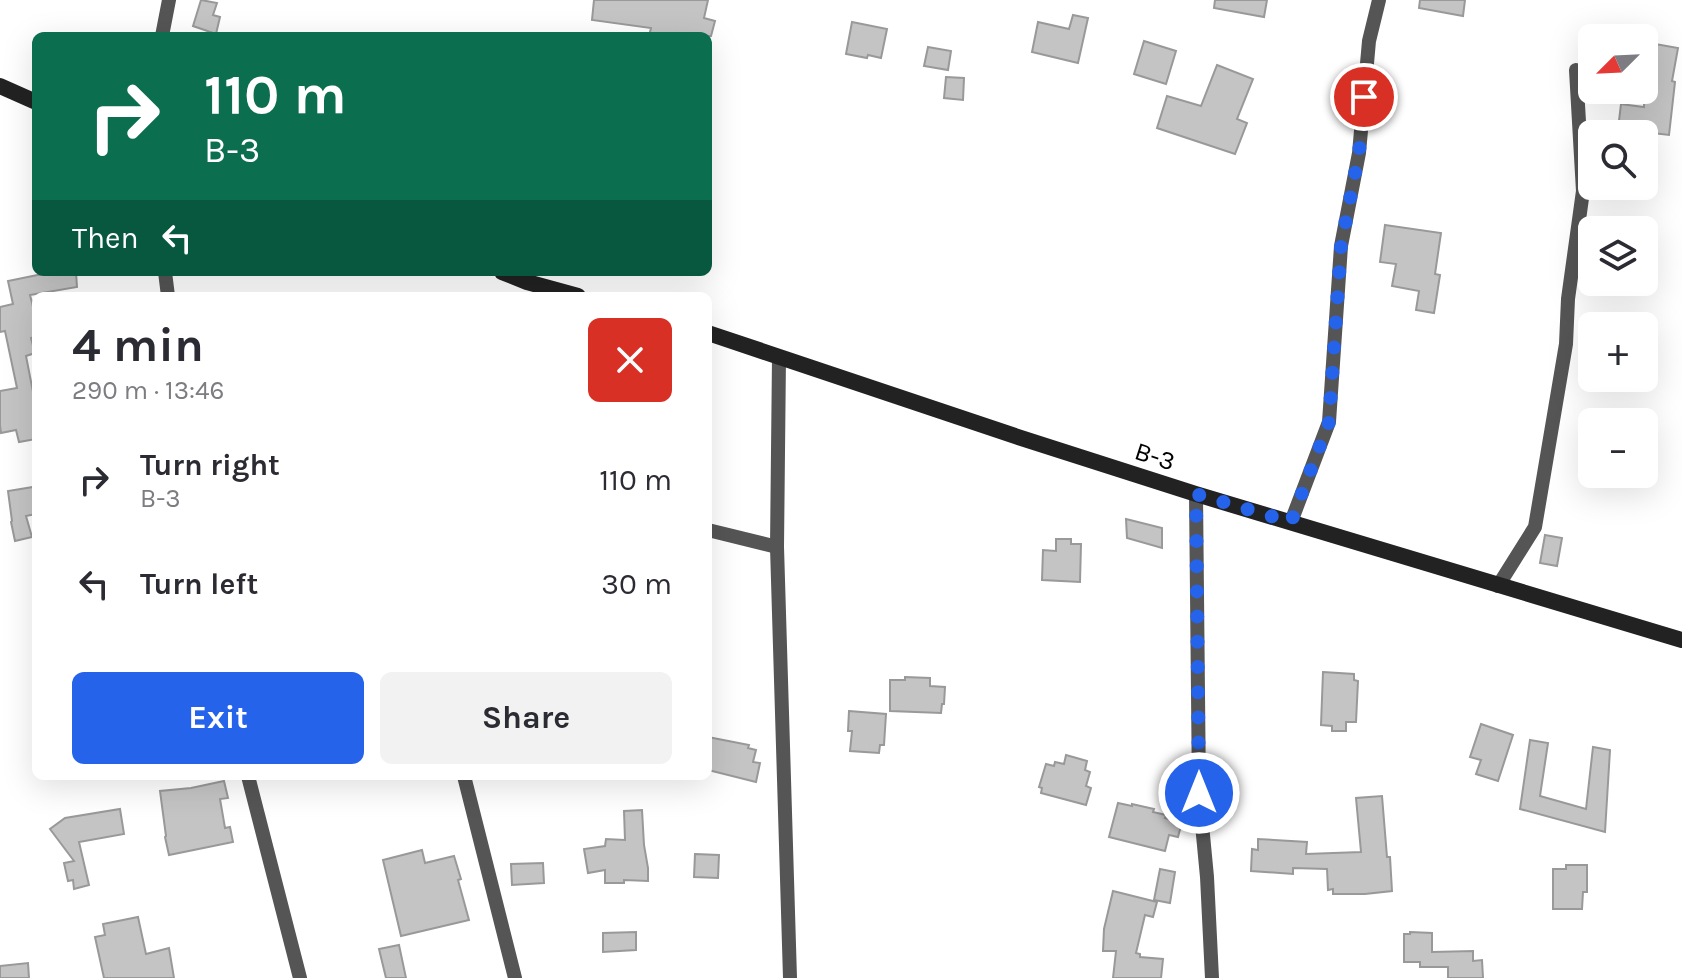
<!DOCTYPE html>
<html lang="en">
<head>
<meta charset="utf-8">
<style>
	:root { --surface:#fff; --page:#f2f2f3; --text:#2b2b33; --muted:#7c7c81; --accent:#2563eb }
	body { margin:0; font-family:Karla,sans-serif; background:var(--page); color:var(--text); height:100vh; display:flex; flex-direction:column; font-size:30px; white-space:nowrap }
	* { box-sizing:border-box; margin:0 }
	p { font-size:26px; color:var(--muted) }
	.icon { flex:none; width:44px; height:44px; fill:none; stroke:currentColor; stroke-width:2; stroke-linecap:round; stroke-linejoin:round }
	.map { position:relative; flex:1; overflow:hidden }
	.drawer { position:absolute; left:32px; top:292px; width:680px; height:488px; display:flex; flex-direction:column; background:var(--surface); border-radius:12px; box-shadow:0 8px 32px #0002 }
	.drawer>* { flex:none }
	.hud { position:absolute; left:32px; top:32px; width:680px; height:244px; border-radius:12px; box-shadow:0 8px 32px #0002; background:#0b6e4f; color:#fff; overflow:hidden }
	.needle { width:52px; rotate:246deg }
	.buttons { position:absolute; left:1578px; top:24px; display:grid; gap:16px }
	.buttons a { display:grid; place-items:center; width:80px; height:80px; border-radius:12px; background:var(--surface); box-shadow:0 8px 32px #0002; font-size:40px }
	.pin { position:absolute; display:grid; place-items:center; width:68px; height:68px; color:#fff; margin:-34px; border:4px solid #fff; border-radius:50%; box-shadow:0 2px 8px #0007 }
	.me { position:absolute; width:88px; margin:-44px; rotate:0deg; stroke-linejoin:round; filter:drop-shadow(0 0 6px #0008) }
	.turn { display:flex; align-items:center; gap:28px; height:168px; padding:0 40px; font-size:36px }
	.turn .icon { width:104px; height:104px; stroke-width:2.5 }
	.turn b { display:block; font-size:56px; line-height:68px }
	.then { display:flex; align-items:center; height:76px; padding:0 40px; background:#0003; gap:16px; font-size:30px }
	.round { display:grid; place-items:center; flex:none; width:84px; height:84px; border-radius:12px; background:var(--page) }
	.overview { display:flex; align-items:center; justify-content:space-between; height:136px; padding:0 40px }
	h1 { font-size:48px; font-weight:700; line-height:60px }
	.button { display:flex; gap:16px; margin-top:auto; padding:16px 40px }
	.button a { flex:1; height:92px; border-radius:12px; background:var(--accent); color:#fff; font-size:32px; font-weight:700; line-height:92px; text-align:center }
	.button a+a { background:var(--page); color:var(--text) }
	ul { padding:0; list-style:none }
	li { display:flex; align-items:center; gap:24px; height:104px; padding:0 40px }
	li div { flex:1 }
	li b { display:block; font-size:30px }
	li em { font-style:normal }
	.map>svg:first-child { display:block }
	.building { fill:#c4c4c4; stroke:#999; stroke-width:2 }
	.lines { fill:none; stroke-linecap:round; stroke-linejoin:round }
	.minor { stroke:#555; stroke-width:14 }
	.secondary { stroke:#222; stroke-width:16 }
	.route { stroke:#2563eb; stroke-width:14; stroke-dasharray:0 25.2 }
	.labels { text-anchor:middle; stroke-width:8; stroke-linejoin:round; paint-order:stroke }
	.street-label { font-size:26px; fill:#000; stroke:#fff }
</style>
</head>
<body>
<div class="map">
<svg width="1682" height="978" viewBox="0 0 1682 978">
	<rect width="100%" height="100%" fill="#fff"/>
	<!-- building -->
	<g class="building">
		<path d="M201 0 217 3 213 15 220 17 216 34 193 26Z"/>
		<path d="M594 0H708L704 18 715 21 711 36H649L651 28 592 20Z"/>
		<path d="M1215 0H1267L1264 17 1214 8Z"/>
		<path d="M1420 0H1465L1463 16 1419 8Z"/>
		<path d="M1073 15 1088 18 1078 63 1032 52 1038 22 1069 29Z"/>
		<path d="M852 22 887 29 881 58 868 55 867 58 846 54Z"/>
		<path d="M1144 41 1176 51 1166 84 1134 74Z"/>
		<path d="M1644 42 1678 48 1672 81 1675 82 1669 135 1618 129 1621 104 1644 107Z"/>
		<path d="M928 47 951 51 948 70 924 66Z"/>
		<path d="M1217 65 1253 79 1237 119 1247 123 1235 154 1157 128 1167 96 1201 106Z"/>
		<path d="M946 77 964 78 963 100 944 98Z"/>
		<path d="M1385 225 1441 233 1435 274 1440 275 1434 313 1416 310 1419 291 1392 286 1396 264 1380 262Z"/>
		<path d="M52 272H76L77 287 30 295 36 318V336L31 338 35 353 26 356 36 407V439L19 442 16 430 1 433 0 425V391L17 388 5 331 0 332V307L13 304 8 281Z"/>
		<path d="M33 487 36 514 26 516 32 537 15 541 11 522 12 521 8 491Z"/>
		<path d="M1126 519 1162 528V548L1127 538Z"/>
		<path d="M1545 535 1562 538 1557 566 1540 563Z"/>
		<path d="M1056 539H1071V544H1081L1080 582 1042 580 1043 550 1056 551Z"/>
		<path d="M1323 672 1354 674V680L1358 681 1356 722H1346V731H1332V726L1321 725Z"/>
		<path d="M905 677 930 678V686L945 687 944 704H942L941 713 890 711V680H905Z"/>
		<path d="M849 711 886 714 884 745H880L879 753 850 751 852 731H848Z"/>
		<path d="M1481 724 1513 735 1498 781 1476 774 1481 760 1470 757Z"/>
		<path d="M708 737 749 745 748 748 756 750 753 762 760 763 756 782 708 770Z"/>
		<path d="M1530 740 1548 743 1540 796 1586 809 1593 747 1610 750 1605 832 1520 809Z"/>
		<path d="M1066 755 1087 761 1085 770 1090 772 1086 786 1091 788 1086 805 1041 793 1042 788 1039 787 1046 764 1054 766 1055 762 1064 764Z"/>
		<path d="M224 781 228 798 220 799 225 828 230 827 233 842 169 855 165 837 166 836 160 791 191 788Z"/>
		<path d="M1382 796 1387 857H1390L1392 891 1365 894H1333V889L1328 890 1327 869 1293 868V874L1251 871 1252 849 1258 850V839L1307 842 1306 854 1361 852 1356 798Z"/>
		<path d="M1118 803 1132 806V804L1154 809 1153 812 1166 815 1165 818 1182 822 1178 837 1169 835 1165 851 1109 837Z"/>
		<path d="M120 809 124 834 79 842 89 885 74 889 73 880 68 881 64 863 74 861 50 829 65 818Z"/>
		<path d="M642 810 644 845 648 868V881L624 880V883H605V870L588 873 584 849 605 846 606 839 625 840 624 811Z"/>
		<path d="M422 850 425 863 454 856 461 879 458 880 469 920 401 936 383 860Z"/>
		<path d="M695 854 719 855 718 878 694 877Z"/>
		<path d="M543 863 544 883 512 885 511 864Z"/>
		<path d="M1566 865H1587V892H1583L1582 909H1553V869H1566Z"/>
		<path d="M1160 869 1175 872 1170 903 1154 900Z"/>
		<path d="M1113 891 1157 902 1153 917 1145 915 1136 953 1140 954V957L1163 959 1161 978H1113L1116 951H1103L1104 929Z"/>
		<path d="M138 917 146 954 169 948 174 978H104L95 937 105 935 103 924Z"/>
		<path d="M636 932V950L603 952V933Z"/>
		<path d="M1410 932 1432 933V952L1473 951V961L1482 960 1483 978H1448V967H1420V962H1404V934H1410Z"/>
		<path d="M399 945 406 978H386L379 949Z"/>
		<path d="M28 963 29 978H0V966Z"/>
	</g>
	<g class="lines">
		<!-- minor -->
		<g class="minor">
			<path d="M162 36 169 0"/>
			<path d="M165 272 168 296"/>
			<path d="M779 357 777 547 790 978"/>
			<path d="M1196 494 1199 793 1207 877 1212 978"/>
			<path d="M1291 522 1329 422 1341 246 1359 153 1369 41 1379 0"/>
			<path d="M708 530 777 547"/>
			<path d="M1498 586 1535 527 1566 344 1568 299 1583 191 1576 70"/>
			<path d="M248 776 300 978"/>
			<path d="M464 776 515 978"/>
		</g>
		<!-- secondary -->
		<g class="secondary">
			<path d="M0 86 36 102"/>
			<path d="M502 272 527 282 578 296"/>
			<path d="M708 333 1018 437 1196 494 1682 640"/>
		</g>
	</g>
	<g class="lines">
		<!-- route -->
		<path class="route" d="M1199 793 1196 494 1291 522 1329 422 1341 246 1359 153 1364 97"/>
	</g>
	<g class="labels">
		<!-- street labels -->
		<g class="street-label">
			<text transform="translate(1155 456) rotate(18)" y="9">B-3</text>
		</g>
	</g>
</svg>
<div class="buttons">
<a><svg class="needle" viewBox="-14 -14 28 28"><path d="M0-13l5 13h-10z" fill="#e53935"/><path d="M0 13l5-13h-10z" fill="#7c7c81"/></svg></a>
<a><svg class="icon" aria-label="search" viewBox="0 0 24 24"><circle cx="10" cy="10" r="6"/><path d="M15 15l6 6"/></svg></a>
<a><svg class="icon" aria-label="layers" viewBox="0 0 24 24"><path d="M12 4l9 5-9 5-9-5zM3 14l9 5 9-5"/></svg></a>
<a>+</a>
<a>−</a>
</div>
<div class="pin" style="left:1364px;top:97px;background:#d93025"><svg class="icon" aria-label="arrive" viewBox="0 0 24 24"><path d="M6 21V4h12l-3 4 3 4H6"/></svg></div>
<svg class="me" style="left:1199px;top:793px" viewBox="-20 -20 40 40"><circle r="17" fill="#2563eb" stroke="#fff" stroke-width="3"/><path d="M0-11L8 9 0 5-8 9z" fill="#fff"/></svg>
<div class="hud">
<div class="turn"><svg class="icon" aria-label="right" viewBox="0 0 24 24"><path d="M7 20v-9h11M14 6l5 5-5 5"/></svg><div><b>110 m</b>B-3</div></div>
<div class="then">Then<svg class="icon" aria-label="left" viewBox="0 0 24 24"><path d="M17 20v-9H6M10 6l-5 5 5 5"/></svg></div>
</div>
<section class="drawer">
<div class="overview"><div><h1>4 min</h1><p>290 m · 13:46</p></div><a class="round" style="background:#d93025;color:#fff"><svg class="icon" aria-label="close" viewBox="0 0 24 24"><path d="M6 6l12 12M18 6L6 18"/></svg></a></div>
<ul>
<li><svg class="icon" aria-label="right" viewBox="0 0 24 24"><path d="M7 20v-9h11M14 6l5 5-5 5"/></svg><div><b>Turn right</b><p>B-3</p></div><em>110 m</em></li>
<li><svg class="icon" aria-label="left" viewBox="0 0 24 24"><path d="M17 20v-9H6M10 6l-5 5 5 5"/></svg><div><b>Turn left</b></div><em>30 m</em></li>
</ul>
<div class="button"><a>Exit</a><a>Share</a></div>
</section>
</div>
</body>
</html>
